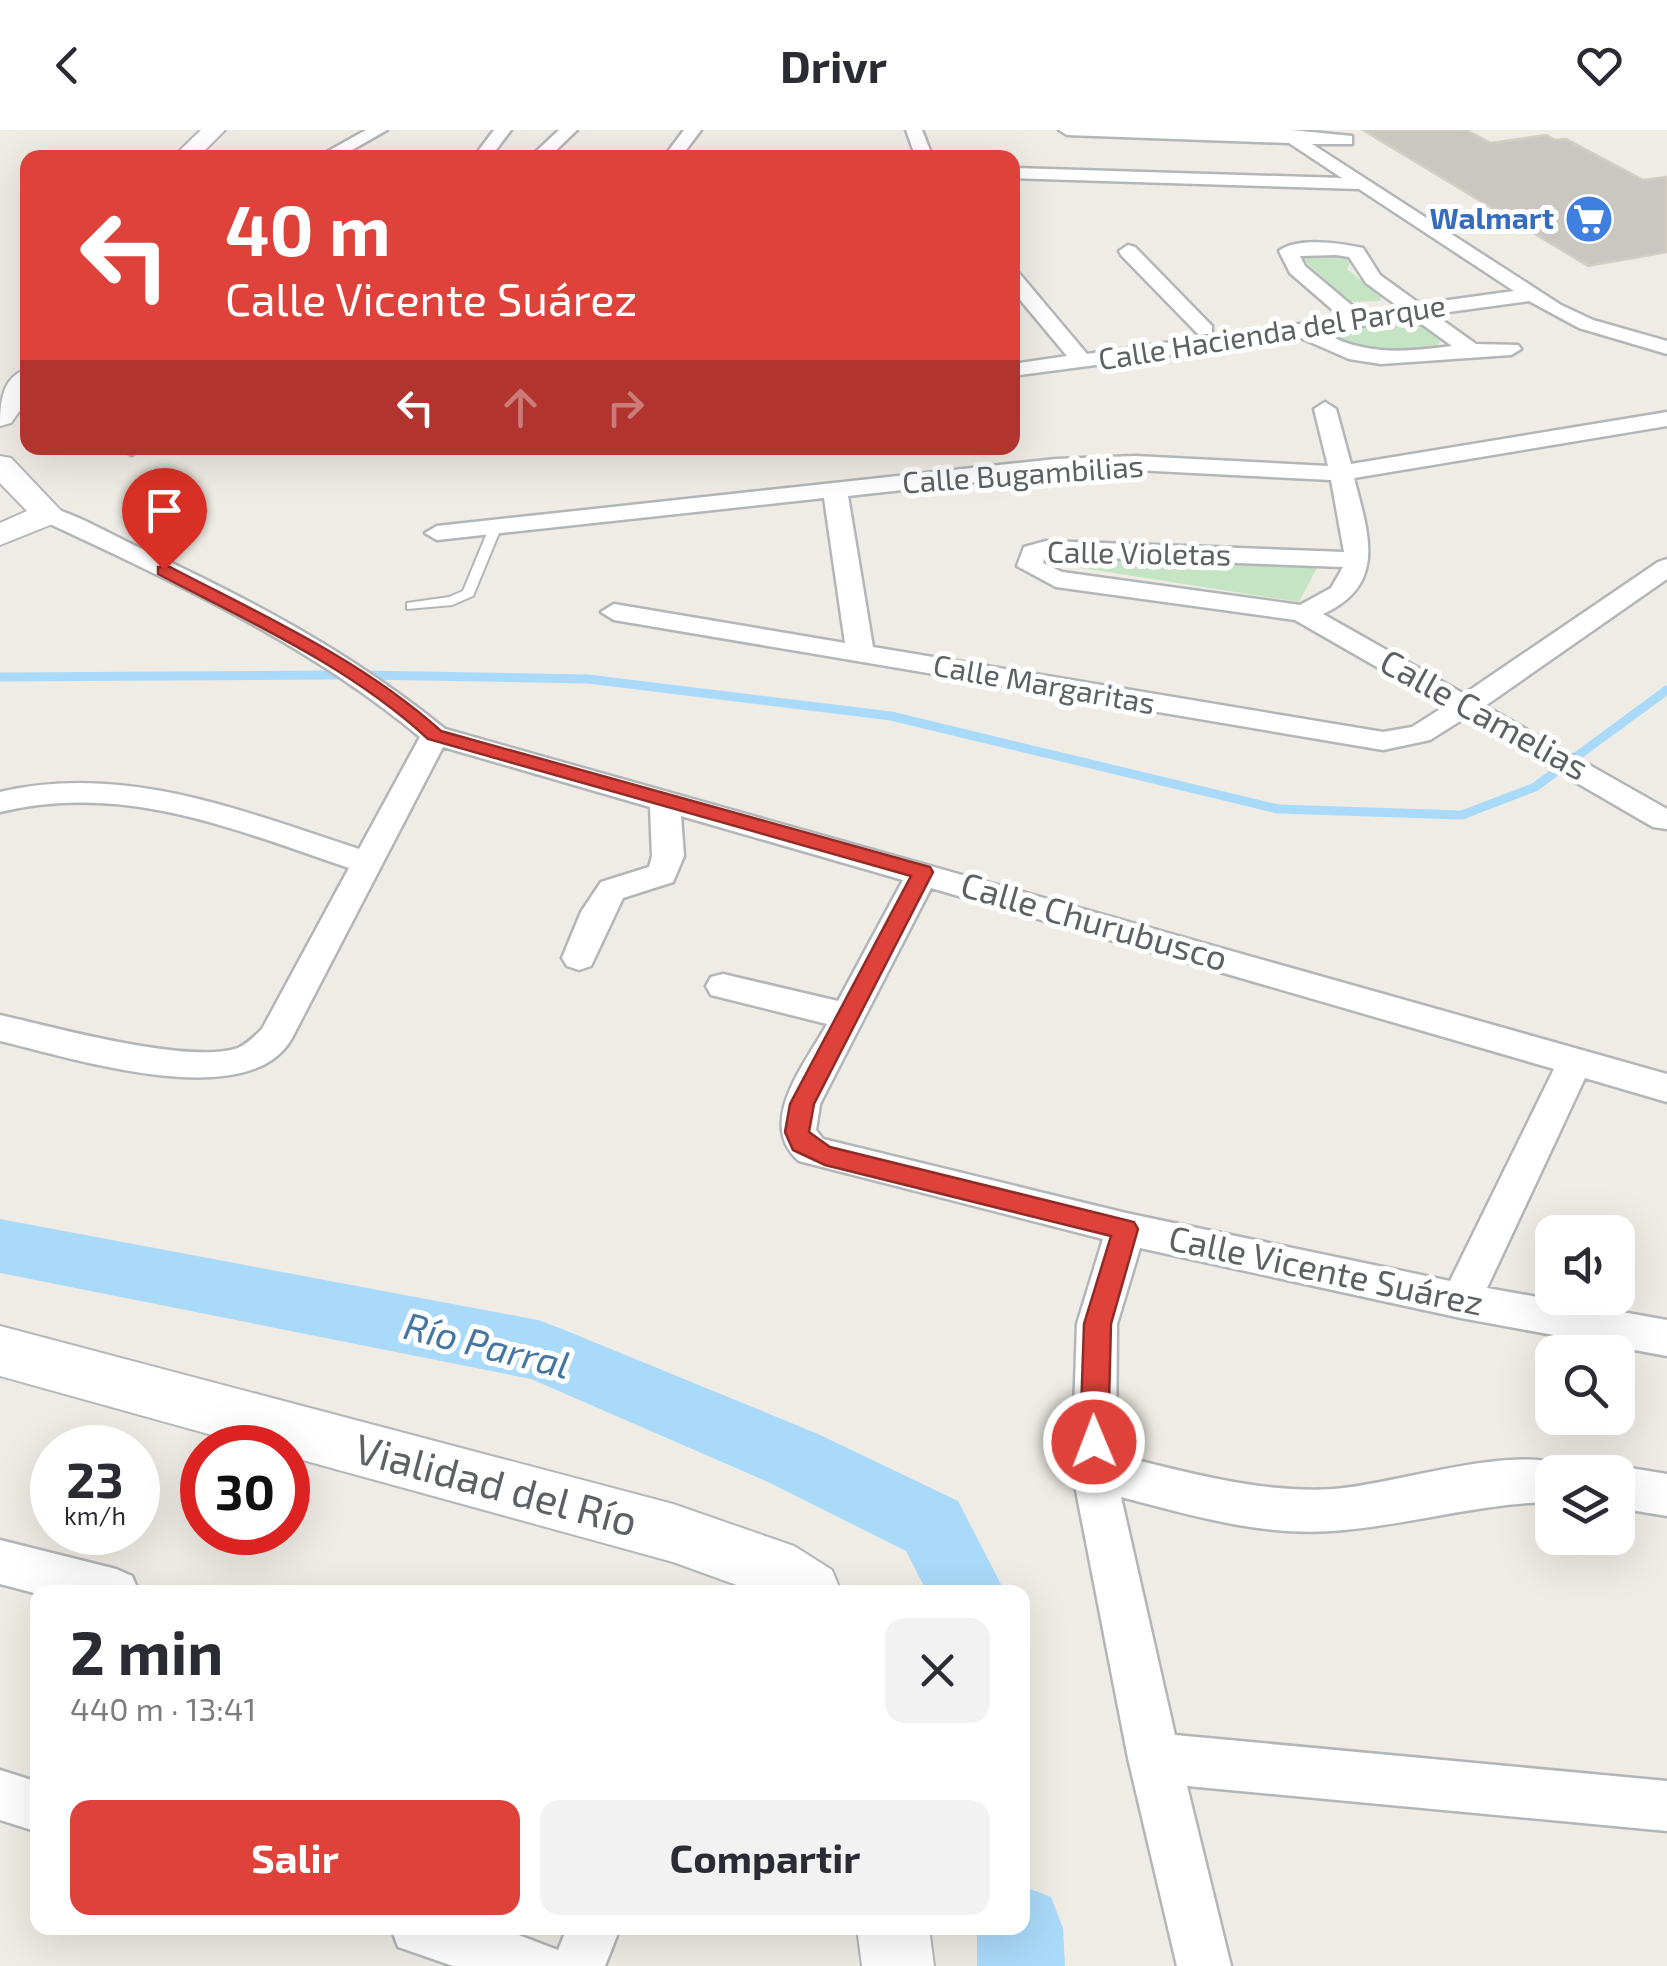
<!DOCTYPE html>
<html lang="es">
<head>
<meta charset="utf-8">
<style>
	:root { --surface:#fff; --page:#f2f2f3; --text:#2b2b33; --muted:#7c7c81; --accent:#df423b }
	body { margin:0; font-family:"Exo 2",sans-serif; background:var(--page); color:var(--text); height:100vh; display:flex; flex-direction:column; font-size:38px; white-space:nowrap }
	* { box-sizing:border-box; margin:0 }
	p { font-size:32px; color:var(--muted) }
	.icon { flex:none; width:55px; height:55px; fill:none; stroke:currentColor; stroke-width:2; stroke-linecap:round; stroke-linejoin:round }
	.map { position:relative; flex:1; overflow:hidden }
	.drawer { position:absolute; left:30px; top:1455px; width:1000px; height:350px; display:flex; flex-direction:column; background:var(--surface); border-radius:20px; box-shadow:0 10px 40px #0002 }
	.drawer>* { flex:none }
	.banner { position:absolute; left:20px; top:20px; width:1000px; height:305px; border-radius:20px; box-shadow:0 10px 40px #0002; background:#df423b; color:#fff; overflow:hidden }
	.buttons { position:absolute; left:1535px; top:1085px; display:grid; gap:20px }
	.buttons a { display:grid; place-items:center; width:100px; height:100px; border-radius:20px; background:var(--surface); box-shadow:0 10px 40px #0002; font-size:50px }
	.speed { position:absolute; left:30px; top:1295px; display:flex; gap:20px; font-size:50px; font-weight:700; text-align:center }
	.speed>* { display:grid; place-content:center; width:130px; height:130px; border-radius:50%; background:var(--surface); box-shadow:0 10px 40px #0002; line-height:1 }
	.speed small { font-size:25px; font-weight:400 }
	.speed .limit { border:15px solid #d22; background:#fff; color:#111 }
	.pin { position:absolute; display:grid; place-items:center; width:85px; height:85px; color:#fff; margin:-102px -42px; border-radius:50% 50% 50% 0; rotate:-45deg; box-shadow:0 0 10px #0007 }
	.pin .icon { rotate:45deg }
	.me { position:absolute; width:110px; margin:-55px; rotate:359deg; stroke-linejoin:round; filter:drop-shadow(0 0 8px #0008) }
	.turn { display:flex; align-items:center; gap:35px; height:210px; padding:0 40px; font-size:45px }
	.turn .icon { width:130px; height:130px; stroke-width:2.5 }
	.turn b { display:block; font-size:70px; line-height:85px }
	.lanes { display:flex; align-items:center; height:95px; padding:0 40px; background:#0003; justify-content:center; gap:50px; direction:ltr }
	.lanes .off { opacity:.35 }
	.round { display:grid; place-items:center; flex:none; width:105px; height:105px; border-radius:20px; background:var(--page) }
	.overview { display:flex; align-items:center; justify-content:space-between; height:170px; padding:0 40px }
	h1 { font-size:60px; font-weight:700; line-height:75px }
	.action { display:flex; gap:20px; margin-top:auto; padding:20px 40px }
	.action a { flex:1; height:115px; border-radius:20px; background:var(--accent); color:#fff; font-size:40px; font-weight:700; line-height:115px; text-align:center }
	.action a+a { background:var(--page); color:var(--text) }
	header { display:flex; justify-content:space-between; align-items:center; height:130px; padding:0 40px; background:var(--surface); font-size:45px; font-weight:700 }
	.map>svg:first-child { display:block }
	.green { fill:#c5e4c3 }
	.lines { fill:none; stroke-linecap:round; stroke-linejoin:round }
	.stream { stroke:#aadafa; stroke-width:9 }
	.river { fill:#aadafa; fill-rule:evenodd }
	.building { fill:#cac7c2; stroke:#d3cec4; stroke-width:2.5 }
	.lane-casing { stroke:#b3b6b9; stroke-width:4 }
	.street-casing { stroke:#b3b6b9; stroke-width:5 }
	.secondary-casing { stroke:#b4b8bc; stroke-width:4 }
	.lane { fill:#fff; fill-rule:evenodd }
	.street { fill:#fff; fill-rule:evenodd }
	.secondary { fill:#fff; fill-rule:evenodd }
	.route { fill:#df423b; stroke:#912b26; stroke-width:2.5 }
	.labels { text-anchor:middle; stroke-width:10; stroke-linejoin:round; paint-order:stroke }
	.far-shop-label { font-size:30px; font-weight:bold; fill:#366cbe; stroke:#fff; text-anchor:end }
	.far-street-label { font-size:30px; fill:#5d6165; stroke:#fff }
	.street-label { font-size:35px; fill:#5d6165; stroke:#fff }
	.water-label { font-size:38px; font-style:italic; fill:#4476a3; stroke:#fff }
	.near-street-label { font-size:42px; fill:#5d6165; stroke:#fff }
</style>
</head>
<body>
<header><svg class="icon" aria-label="back" viewBox="0 0 24 24"><path d="M15 5l-7 7 7 7"/></svg>Drivr<svg class="icon" aria-label="heart" viewBox="0 0 24 24"><path d="M12 20l-8-8c-3-5 5-10 8-4 3-6 11-1 8 4z"/></svg></header>
<div class="map">
<svg width="1667" height="1836" viewBox="0 0 1667 1836">
	<rect width="100%" height="100%" fill="#efece5"/>
	<!-- green -->
	<g class="green">
		<path d="M1297 124 1353 126 1347 139 1381 167 1380 171 1350 172Z"/>
		<path d="M1402 190 1420 193 1441 211 1436 216 1386 225 1342 214 1337 205Z"/>
		<path d="M1057 426 1319 434 1299 472 1056 434Z"/>
	</g>
	<g class="lines">
		<!-- stream -->
		<g class="stream">
			<path d="M363 545 588 549 891 586 1278 679 1462 685 1535 657 1667 560"/>
			<path d="M0 547 346 545"/>
		</g>
		<!-- river -->
		<g class="river">
			<path d="M0 1089 538 1190 562 1199 818 1304 958 1371 1005 1462H927L906 1421 768 1352 531 1249 0 1143Z"/>
			<path d="M1022 1756 1051 1767 1063 1798 1065 1836H977V1798H1022Z"/>
		</g>
	</g>
	<!-- building -->
	<path class="building" d="M1363 0H1466L1491 13 1546 5 1555 10 1566 9 1643 50 1667 47V122L1588 136Z"/>
	<g class="lines">
		<!-- lane casing -->
		<g class="lane-casing">
			<path id="lane" d="M495 394 501 398 473 466 452 475 407 479V473L449 467 463 461 489 398Z"/>
		</g>
		<!-- street casing -->
		<g class="street-casing">
			<g id="street">
				<path d="M366 0H387L338 28H316Z"/>
				<path d="M494 0H511L490 28H473Z"/>
				<path d="M559 0H577L548 28H529Z"/>
				<path d="M684 0H701L680 28H663Z"/>
				<path d="M906 0H922L933 28H916Z"/>
				<path d="M1059 0H1291L1352 6V14H1312L1561 175 1593 190 1667 211V224L1579 198 1529 171 1434 184 1476 214 1518 215 1521 219 1511 225 1381 234 1349 229 1301 208 1012 246V234L1067 226 1012 160V141L1019 143 1087 224 1342 188 1290 143 1279 121C1297 107 1340 113 1363 118L1380 145 1420 174 1514 161 1359 59 1012 48V38L1342 48 1289 13 1067 5ZM1336 125 1349 127 1366 153 1399 177 1362 184 1305 136 1300 126ZM1412 187 1452 216C1407 222 1366 226 1324 203Z"/>
				<path d="M1128 115 1135 117 1212 196V204H1198L1121 125 1119 121Z"/>
				<path d="M1325 272 1336 279 1351 334 1667 282V296L1354 348C1368 403 1388 455 1323 484L1464 564 1658 432 1667 429V449L1485 576 1667 679V699L1653 697 1465 588 1430 610 1383 620 614 490 601 482 614 474 845 513 824 368 437 410 425 403 437 396 1056 329 1135 326 1328 336 1314 279ZM1135 340 1331 350 1344 422 1046 411 1024 417 1017 436 1056 457 1295 490 1445 576 1412 597 1383 602 873 517 848 366 1056 343ZM1045 426H1048L1343 437 1331 458 1300 475 1062 442 1043 433Z"/>
				<path d="M120 318H143L132 325Z"/>
				<path d="M48 377C79 385 110 404 140 418 248 468 352 523 445 599L1667 944V972L1585 948 1487 1158 1667 1190V1226L1461 1188 1140 1118 1117 1194 1116 1325C1187 1342 1260 1364 1334 1359 1397 1354 1511 1314 1567 1336L1570 1342H1552V1372C1477 1373 1406 1396 1332 1401 1260 1406 1190 1385 1121 1367L1175 1605 1667 1651V1701L1187 1656 1231 1836H1177L1128 1628 1072 1340 1077 1194 1103 1109 799 1031C755 993 806 933 827 894L711 865 706 856 711 847 723 844 838 871 903 750 681 686 684 726 673 752 623 768 591 836 579 840 567 836 562 828 581 782 601 752 649 737 652 726 650 677 443 617 292 908C249 986 69 927 0 911V885C54 897 188 935 238 918 247 914 255 906 262 899L349 738C233 699 125 652 0 682V662C125 633 242 681 359 719L420 607C306 512 172 451 39 389L36 384 39 379ZM931 758 1554 939 1450 1151 1126 1083 823 1009 816 1000 820 974Z"/>
				<path d="M1618 1336 1667 1344V1386L1618 1378V1342H1602Z"/>
				<path d="M0 1410 116 1439 132 1446 139 1462 38 1464 0 1454Z"/>
				<path d="M0 1640 38 1652V1702L0 1690Z"/>
				<path d="M391 1798H500L558 1820 567 1798H620L605 1836H453L398 1817Z"/>
			</g>
		</g>
		<!-- secondary casing -->
		<g class="secondary-casing">
			<g id="secondary">
				<path d="M201 0H225L197 28H172Z"/>
				<path d="M28 239V269L11 293 0 296C0 274 1 246 28 239Z"/>
				<path d="M0 326 11 328 64 384 60 391 0 415V393L27 381 0 353Z"/>
				<path d="M0 1196 673 1374 794 1416 832 1440 841 1462H756L673 1432 288 1326V1318H259L0 1246Z"/>
				<path d="M857 1798H929L934 1836H862Z"/>
			</g>
		</g>
		<!-- lane -->
		<use href="#lane" class="lane"/>
		<!-- street -->
		<use href="#street" class="street"/>
		<!-- secondary -->
		<use href="#secondary" class="secondary"/>
	</g>
	<!-- route -->
	<path class="route" d="M158 437H170C264 486 362 530 441 601L930 737 933 742 814 974 809 1002 830 1017 1134 1092 1138 1099 1111 1194 1108 1312 1104 1322 1094 1325 1084 1322 1080 1312 1084 1194 1111 1106 825 1035 793 1020 785 1002 790 974 911 746 428 609C350 537 252 493 158 444Z"/>
	<!-- icons -->
	<defs>
		<g id="supermarket-disc" transform="scale(2.5)"><circle r="9.5" fill="#3f7fe0" stroke="#fff"/><path d="M-6-5.5h2.5l.6 2H6L4.5 2H-2.5L-4.4-4H-6ZM-1.5 3.2a1.3 1.3 0 1 0 .1 0ZM3 3.2a1.3 1.3 0 1 0 .1 0Z" fill="#fff"/></g>
	</defs>
	<g fill-rule="evenodd">
		<use href="#supermarket-disc" x="1589" y="89"/>
	</g>
	<g class="labels">
		<!-- far-shop labels -->
		<g class="far-shop-label">
			<text x="1554" y="99">Walmart</text>
		</g>
		<!-- far-street labels -->
		<g class="far-street-label">
			<text transform="translate(1272 203) rotate(-9)" y="10">Calle Hacienda del Parque</text>
			<text transform="translate(1023 345) rotate(-4)" y="10">Calle Bugambilias</text>
			<text transform="translate(1139 424) rotate(1)" y="10">Calle Violetas</text>
			<text transform="translate(1044 555) rotate(10)" y="10">Calle Margaritas</text>
		</g>
		<!-- street labels -->
		<g class="street-label">
			<text transform="translate(1484 585) rotate(29)" y="12">Calle Camelias</text>
			<text transform="translate(1094 792) rotate(16)" y="12">Calle Churubusco</text>
			<text transform="translate(1326 1141) rotate(12)" y="12">Calle Vicente Suárez</text>
		</g>
		<!-- water labels -->
		<g class="water-label">
			<text transform="translate(487 1216) rotate(14)" y="13">Río Parral</text>
		</g>
		<!-- near-street labels -->
		<g class="near-street-label">
			<text transform="translate(496 1355) rotate(15)" y="15">Vialidad del Río</text>
		</g>
	</g>
</svg>
<div class="buttons">
<a><svg class="icon" aria-label="sound" viewBox="0 0 24 24"><path d="M4 9h4l5-4v14l-5-4H4zM17 9q2 3 0 6"/></svg></a>
<a><svg class="icon" aria-label="search" viewBox="0 0 24 24"><circle cx="10" cy="10" r="6"/><path d="M15 15l6 6"/></svg></a>
<a><svg class="icon" aria-label="layers" viewBox="0 0 24 24"><path d="M12 4l9 5-9 5-9-5zM3 14l9 5 9-5"/></svg></a>
</div>
<div class="speed"><div>23<small>km/h</small></div><div class="limit">30</div></div>
<div class="pin" style="left:164px;top:440px;background:#d93025"><svg class="icon" aria-label="arrive" viewBox="0 0 24 24"><path d="M6 21V4h12l-3 4 3 4H6"/></svg></div>
<svg class="me" style="left:1094px;top:1312px" viewBox="-20 -20 40 40"><circle r="17" fill="#df423b" stroke="#fff" stroke-width="3"/><path d="M0-11L8 9 0 5-8 9z" fill="#fff"/></svg>
<div class="banner">
<div class="turn"><svg class="icon" aria-label="left" viewBox="0 0 24 24"><path d="M17 20v-9H6M10 6l-5 5 5 5"/></svg><div><b>40 m</b>Calle Vicente Suárez</div></div>
<div class="lanes"><svg class="icon" aria-label="left" viewBox="0 0 24 24"><path d="M17 20v-9H6M10 6l-5 5 5 5"/></svg><svg class="icon off" aria-label="ahead" viewBox="0 0 24 24"><path d="M12 20V5M6 11l6-6 6 6"/></svg><svg class="icon off" aria-label="right" viewBox="0 0 24 24"><path d="M7 20v-9h11M14 6l5 5-5 5"/></svg></div>
</div>
<section class="drawer">
<div class="overview"><div><h1>2 min</h1><p>440 m · 13:41</p></div><a class="round"><svg class="icon" aria-label="close" viewBox="0 0 24 24"><path d="M6 6l12 12M18 6L6 18"/></svg></a></div>
<div class="action"><a>Salir</a><a>Compartir</a></div>
</section>
</div>
</body>
</html>
